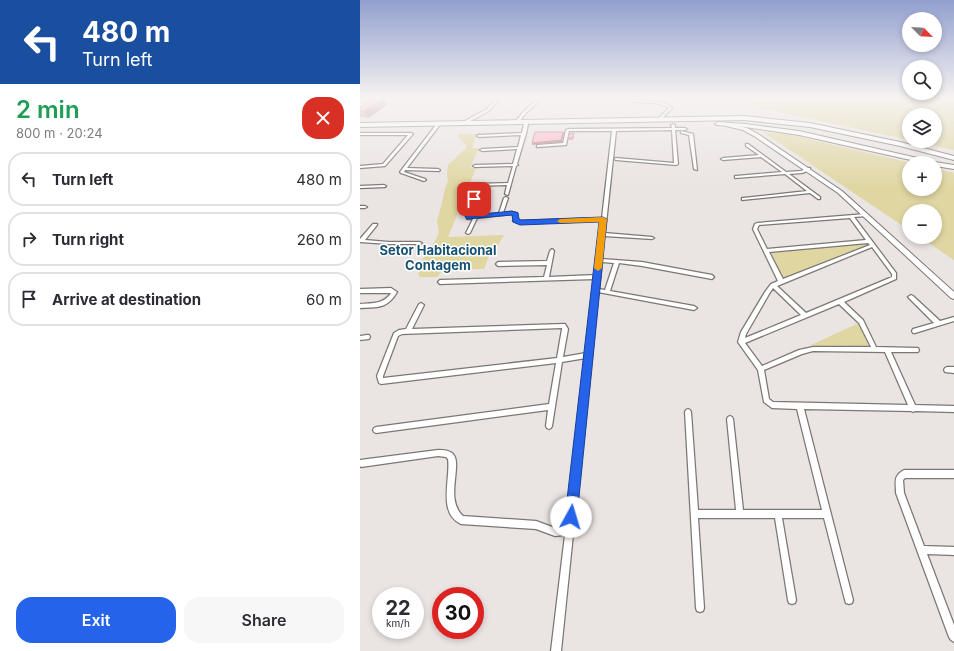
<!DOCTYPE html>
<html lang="en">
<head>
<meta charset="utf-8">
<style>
	:root { --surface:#fff; --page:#f7f7f7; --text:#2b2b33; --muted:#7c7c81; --line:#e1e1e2; --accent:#2563eb }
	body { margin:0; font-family:Inter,sans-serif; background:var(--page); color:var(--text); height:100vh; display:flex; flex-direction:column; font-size:15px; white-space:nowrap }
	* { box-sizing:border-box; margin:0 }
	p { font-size:13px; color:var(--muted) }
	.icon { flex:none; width:22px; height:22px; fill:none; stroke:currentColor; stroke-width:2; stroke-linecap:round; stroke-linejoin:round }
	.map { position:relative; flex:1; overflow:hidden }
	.sheet { display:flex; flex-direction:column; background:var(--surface); width:360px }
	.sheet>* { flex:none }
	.banner { background:#1a4fa0; color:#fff; overflow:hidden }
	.needle { width:26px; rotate:114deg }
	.buttons { position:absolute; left:542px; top:12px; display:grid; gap:8px }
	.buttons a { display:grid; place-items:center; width:40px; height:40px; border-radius:50%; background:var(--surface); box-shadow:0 2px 6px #0003; font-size:20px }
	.speed { position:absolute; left:12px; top:587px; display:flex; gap:8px; font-size:20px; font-weight:700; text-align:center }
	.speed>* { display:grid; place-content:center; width:52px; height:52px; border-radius:50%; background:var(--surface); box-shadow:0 2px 6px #0003; line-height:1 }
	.speed small { font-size:10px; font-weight:400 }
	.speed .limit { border:6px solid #d22; background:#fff; color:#111 }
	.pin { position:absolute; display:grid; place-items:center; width:34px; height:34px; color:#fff; margin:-17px; border-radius:8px; box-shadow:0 2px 6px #0006 }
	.me { position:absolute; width:44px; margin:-22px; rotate:6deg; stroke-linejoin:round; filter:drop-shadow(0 0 3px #0008) }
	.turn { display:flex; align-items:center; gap:14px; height:84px; padding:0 16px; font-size:18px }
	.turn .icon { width:52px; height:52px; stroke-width:2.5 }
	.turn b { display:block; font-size:28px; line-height:34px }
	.round { display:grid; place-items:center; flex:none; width:42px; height:42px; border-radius:16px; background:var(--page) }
	.overview { display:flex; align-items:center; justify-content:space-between; height:68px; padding:0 16px }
	h1 { font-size:24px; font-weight:600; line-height:30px; color:#1e9e55 }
	.cta { display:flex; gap:8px; margin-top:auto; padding:8px 16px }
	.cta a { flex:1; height:46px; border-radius:16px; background:var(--accent); color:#fff; font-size:16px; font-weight:600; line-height:46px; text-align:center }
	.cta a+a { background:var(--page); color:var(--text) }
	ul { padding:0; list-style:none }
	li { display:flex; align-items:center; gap:12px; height:54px; margin:0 8px 6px; padding:0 8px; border:2px solid var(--line); border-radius:16px }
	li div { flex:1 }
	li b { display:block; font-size:15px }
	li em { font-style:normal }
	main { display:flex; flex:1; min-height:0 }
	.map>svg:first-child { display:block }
	.green { fill:#dfd6a2 }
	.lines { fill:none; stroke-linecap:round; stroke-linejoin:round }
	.street-casing { stroke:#7c7775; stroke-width:2.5 }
	.secondary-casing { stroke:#7c7775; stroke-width:2 }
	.primary-casing { stroke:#7c7775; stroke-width:2 }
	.street { fill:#fff; fill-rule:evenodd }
	.secondary { fill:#fff; fill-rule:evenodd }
	.primary { fill:#fff; fill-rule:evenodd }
	.wall { fill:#da9dab }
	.shaded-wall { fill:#b27f8b }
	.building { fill:#feb6c7; stroke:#b27f8b }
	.route { fill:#2563eb; stroke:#184099 }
	.slow { fill:#f59e0b }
	.labels { text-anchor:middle; stroke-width:3; stroke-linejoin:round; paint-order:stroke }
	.quarter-label { font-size:13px; font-weight:bold; fill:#155272; stroke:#fff }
</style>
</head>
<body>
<main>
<section class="sheet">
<div class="banner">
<div class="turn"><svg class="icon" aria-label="left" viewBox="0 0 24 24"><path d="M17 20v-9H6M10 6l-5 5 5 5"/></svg><div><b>480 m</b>Turn left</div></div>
</div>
<div class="overview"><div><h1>2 min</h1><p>800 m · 20:24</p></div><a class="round" style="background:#d93025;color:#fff"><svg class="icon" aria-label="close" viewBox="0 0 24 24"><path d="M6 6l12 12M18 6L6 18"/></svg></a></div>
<ul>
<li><svg class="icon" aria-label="left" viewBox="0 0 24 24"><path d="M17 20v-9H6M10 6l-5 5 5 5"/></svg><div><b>Turn left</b></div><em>480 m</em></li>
<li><svg class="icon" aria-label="right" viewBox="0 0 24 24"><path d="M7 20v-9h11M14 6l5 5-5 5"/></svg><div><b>Turn right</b></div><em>260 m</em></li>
<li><svg class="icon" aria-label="arrive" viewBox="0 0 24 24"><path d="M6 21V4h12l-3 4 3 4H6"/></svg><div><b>Arrive at destination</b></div><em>60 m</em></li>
</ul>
<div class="cta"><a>Exit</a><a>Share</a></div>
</section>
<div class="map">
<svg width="594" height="651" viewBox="0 0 594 651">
	<rect width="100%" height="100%" fill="#eae4e2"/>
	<!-- green -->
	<g class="green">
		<path d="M381 97H594V150L553 141H575V115H549V140L396 107Z"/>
		<path d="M403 132 427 134 551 163H549V189H575V168L594 173V260L560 237H575V211H549V230Z"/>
		<path d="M99 134H117L112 148H119L110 168H116L88 237 144 235 138 245 131 251 124 269H84L77 277H59C57 258 73 249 79 233L77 221 82 203 85 189 88 181 87 175 88 165 106 148V145L98 137Z"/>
		<path d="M509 243 510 244 423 278 411 253Z"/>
		<path d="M499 323 509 347H452L451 345Z"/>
	</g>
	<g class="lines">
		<!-- street casing -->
		<g class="street-casing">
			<g id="street">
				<path d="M138 97H141L129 111 105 124H103V122L127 109Z"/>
				<path d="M181 97H184L167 112 158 123H156V121L165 110Z"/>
				<path d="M273 100C283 100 305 100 312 108L300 120H299V118L309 108 308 107 295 103 274 102 273 101Z"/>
				<path d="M166 123 168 124 166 134 157 164 158 165 156 166 148 195 145 194 147 185 114 186 113 185 115 184 148 183 153 166 115 167 113 166 115 165 153 164 157 149 122 151 120 150 122 149 158 147 161 135 119 137 117 136 118 135 162 133 164 124Z"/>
				<path d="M313 124 315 125V128H325L327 129 325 130H315L318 164 316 165 256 160 254 159 256 158 314 163 312 130 256 131 245 233 292 237 294 238 292 239 244 236 242 259 282 262 352 275 354 277 352 279 282 266 259 263 250 291 334 306 337 308 334 310 238 292 201 651H191L205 535 195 536 176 529 101 524C77 513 91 478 88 459L86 457 78 456 1 467 0 466V460L78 450C83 450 89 450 93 454 103 465 84 499 103 516L176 521 195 528 206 527 226 358 202 362 192 426 191 428 189 429 187 428 186 426 188 410 16 433 14 432 13 430 14 428 16 427 189 404 196 363 21 384 19 383 17 376 34 333 39 330 46 329 59 304 61 303 64 305 52 329 203 324H205L208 329 203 357 226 353 235 279 80 284 78 282 80 280 184 277 187 265 138 266 136 264 138 262 187 261 190 251 192 249 194 251 189 277 235 275 242 220 160 223 153 221 154 215 152 214 117 218 110 233 108 234 106 233 113 219H107L106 215 112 199 114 198 116 199 110 215 111 217 139 213 144 198 146 197 148 198 143 213 152 212 157 213V219L160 221 242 218 252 131H209L206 145 178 147H177V145L203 143 206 130 208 129 312 128 311 125ZM242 262 254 263 245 290 239 289ZM202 328V329L197 358 23 378V376L38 336 42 334Z"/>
				<path d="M76 125 79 126 47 168 78 169 80 170 79 171 45 170 44 172 65 179 66 180 64 181 41 173 40 172 43 168Z"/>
				<path d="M321 131 333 134 337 170 334 169 329 135 321 133Z"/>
				<path d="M0 133H51L53 134 25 166 0 168V166L23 164 48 135H0Z"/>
				<path d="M386 144H388L426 172 441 171 448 168H450V170L442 173 429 174 460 197V199H458L450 193 382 200V198H383L447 191 425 174 375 178V176H376L422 172 401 157 363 160 361 159 363 158 399 155 386 146Z"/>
				<path d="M24 185 26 186 25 187 0 188V186Z"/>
				<path d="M0 206H5L7 207 5 208H0Z"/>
				<path d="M505 214 507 215 506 216 494 217 536 273V279L484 302 503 320 516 347 558 348 559 350 558 352H531L555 405 594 406V412L555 411 553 412 551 411 444 409 493 600 492 603 489 604 486 603 485 600 464 518H422L436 600 435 603 432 604 429 603 428 600 415 518H338L344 608 343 611 340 612 337 611 336 608 325 412 326 410 328 409 330 410 331 412 338 510H376L367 419 368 417 370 416 372 417 373 419 383 510H462L437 409 412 408 404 402 398 370 378 342 381 332 405 292 411 284 418 281 393 229 395 224 397 223ZM490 218 506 240 407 249 397 229 399 225ZM508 243 510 245 423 279 409 252ZM512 247 532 274V277L446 313 417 286ZM413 288 441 315 385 338 386 334 409 294ZM479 304 499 323 511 347H453L439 350 402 366 385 343ZM453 351 525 352 548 405 413 402 409 399 404 370 442 354Z"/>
				<path d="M13 224H17V225L5 240 29 242H60L62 243 60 244H29L0 242V239Z"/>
				<path d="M31 288 37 292C27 309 18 307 0 308V304C13 303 24 304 31 293H0V289Z"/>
				<path d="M551 295 553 296 580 321 594 317V321L555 333H553L552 331 553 329 574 323 548 297Z"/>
				<path d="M7 335H9L10 337 9 339 0 340V336Z"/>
				<path d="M587 367H594V373L585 372 584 370 585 368Z"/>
				<path d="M544 470H594V478H545L543 480 544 493 564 546 594 547V555L567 554 594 625V642L591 640 589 637 536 493C536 482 533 476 544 470Z"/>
			</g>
		</g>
		<!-- secondary casing -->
		<g class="secondary-casing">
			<path id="secondary" d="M368 124 387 128 398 134 482 191 594 292V299L591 298 478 193 394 136 383 130 366 126V125Z"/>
		</g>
		<!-- primary casing -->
		<g class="primary-casing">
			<g id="primary">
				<path d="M384 116 450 123 540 142 594 156V160L540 146 450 127 384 120 0 127V123Z"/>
				<path d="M358 122 385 124 439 131 575 162 594 165V169L575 166V163H564L439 135 385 127 356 125 355 124Z"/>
			</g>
		</g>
		<!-- street -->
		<use href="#street" class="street"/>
		<!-- secondary -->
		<use href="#secondary" class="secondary"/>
		<!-- primary -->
		<use href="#primary" class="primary"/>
	</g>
	<!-- wall -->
	<g class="wall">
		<path d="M24 99 27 105 8 118 0 117V107Z"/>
		<path d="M214 135 213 140H209L208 138Z"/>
	</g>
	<!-- shaded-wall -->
	<g class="shaded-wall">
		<path d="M24 99 27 105 8 118 4 111Z"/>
		<path d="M203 132 204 133 202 142 172 145V143Z"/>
	</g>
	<!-- building -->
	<g class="building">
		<path d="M16 98 24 99 4 111H0V107Z"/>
		<path d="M175 132H203L201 140 172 143Z"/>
		<path d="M214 133 213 138H208L209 134Z"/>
	</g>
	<!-- sky -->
	<linearGradient id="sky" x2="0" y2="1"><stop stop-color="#929fcf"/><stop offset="0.52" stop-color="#f6f3f2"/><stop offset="1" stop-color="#f6f3f2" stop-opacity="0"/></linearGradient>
	<rect width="594" height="188" fill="url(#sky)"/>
	<!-- route -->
	<path class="route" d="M114 197 117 199 112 215 152 211 158 213 159 219 161 220 243 217 247 219 217 517 216 521 211 523 206 521 205 517 239 222 160 225 153 222 152 215 107 219 104 215 111 199Z"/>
	<!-- slow -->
	<path class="slow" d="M243 217 247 219 242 268 238 271 234 268 239 222 200 223 197 221 200 219Z"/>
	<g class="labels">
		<!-- quarter labels -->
		<g class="quarter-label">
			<text x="78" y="255">Setor Habitacional<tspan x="78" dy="15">Contagem</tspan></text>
		</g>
	</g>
</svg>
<div class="buttons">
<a><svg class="needle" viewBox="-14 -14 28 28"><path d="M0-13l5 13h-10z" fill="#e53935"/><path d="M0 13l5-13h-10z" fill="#7c7c81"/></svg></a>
<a><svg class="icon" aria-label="search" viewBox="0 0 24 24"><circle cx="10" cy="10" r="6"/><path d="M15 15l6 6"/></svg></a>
<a><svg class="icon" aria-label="layers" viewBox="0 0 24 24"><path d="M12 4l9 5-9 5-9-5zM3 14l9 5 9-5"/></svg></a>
<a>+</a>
<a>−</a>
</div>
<div class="speed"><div>22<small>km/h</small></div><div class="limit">30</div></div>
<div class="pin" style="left:114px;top:199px;background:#d93025"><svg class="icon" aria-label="arrive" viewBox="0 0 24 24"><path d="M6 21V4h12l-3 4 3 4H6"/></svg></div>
<svg class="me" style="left:211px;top:517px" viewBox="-20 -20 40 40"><circle r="19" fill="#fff"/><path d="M0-13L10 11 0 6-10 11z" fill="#2563eb"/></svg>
</div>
</main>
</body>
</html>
